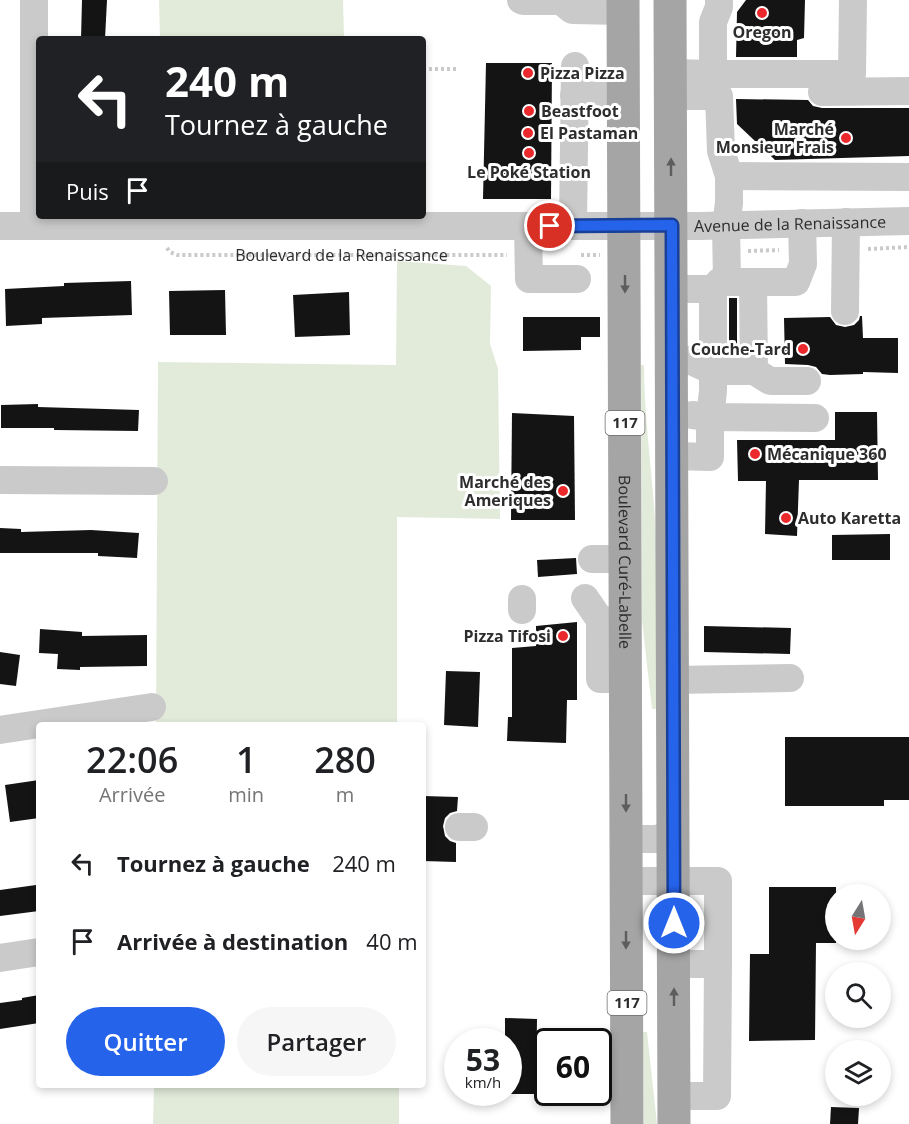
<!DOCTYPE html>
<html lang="fr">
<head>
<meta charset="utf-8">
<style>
	:root { --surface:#fff; --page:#f6f6f6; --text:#202124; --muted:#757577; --accent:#2563eb }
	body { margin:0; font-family:"Open Sans",sans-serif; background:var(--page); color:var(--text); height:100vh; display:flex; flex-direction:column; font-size:22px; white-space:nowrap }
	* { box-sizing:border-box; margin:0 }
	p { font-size:20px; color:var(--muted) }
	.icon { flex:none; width:33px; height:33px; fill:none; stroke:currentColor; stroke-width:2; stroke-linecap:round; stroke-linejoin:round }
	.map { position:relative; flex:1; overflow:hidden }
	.drawer { position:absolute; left:36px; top:722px; width:390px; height:366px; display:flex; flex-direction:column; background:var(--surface); border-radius:6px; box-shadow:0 3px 9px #0003 }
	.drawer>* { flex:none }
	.banner { position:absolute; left:36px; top:36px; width:390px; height:183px; border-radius:6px; box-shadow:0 3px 9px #0003; background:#202124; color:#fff; overflow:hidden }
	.needle { width:39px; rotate:191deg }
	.tools { position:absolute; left:825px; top:884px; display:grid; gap:12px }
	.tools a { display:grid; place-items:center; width:66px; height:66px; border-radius:50%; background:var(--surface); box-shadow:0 3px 9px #0003; font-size:30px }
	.speed { position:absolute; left:444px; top:1028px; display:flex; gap:12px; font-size:30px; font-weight:700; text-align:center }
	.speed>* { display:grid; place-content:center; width:78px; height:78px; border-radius:50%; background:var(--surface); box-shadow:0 3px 9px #0003; line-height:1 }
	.speed small { font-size:15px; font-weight:400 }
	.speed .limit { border:3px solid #111; border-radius:9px; background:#fff; color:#111 }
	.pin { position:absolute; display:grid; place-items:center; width:51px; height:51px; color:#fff; margin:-26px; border:3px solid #fff; border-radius:50%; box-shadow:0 2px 6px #0007 }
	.me { position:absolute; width:66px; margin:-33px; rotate:0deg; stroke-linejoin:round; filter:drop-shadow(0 0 4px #0008) }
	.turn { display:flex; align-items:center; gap:21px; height:126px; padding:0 30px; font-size:27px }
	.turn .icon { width:78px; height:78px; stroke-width:2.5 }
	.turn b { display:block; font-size:42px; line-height:51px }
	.then { display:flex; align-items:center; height:57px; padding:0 30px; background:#0003; gap:12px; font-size:22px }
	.eta { display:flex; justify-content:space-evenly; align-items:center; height:102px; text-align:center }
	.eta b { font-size:36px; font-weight:600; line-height:42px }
	.button { display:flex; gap:12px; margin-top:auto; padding:12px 30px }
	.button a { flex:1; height:69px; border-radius:36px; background:var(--accent); color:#fff; font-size:24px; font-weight:600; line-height:69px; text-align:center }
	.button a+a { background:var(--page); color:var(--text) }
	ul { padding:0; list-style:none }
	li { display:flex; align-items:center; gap:18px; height:78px; padding:0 30px }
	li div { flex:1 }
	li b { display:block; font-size:22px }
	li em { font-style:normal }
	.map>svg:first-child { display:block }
	.green { fill:#e2ebda }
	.building { fill:#141414 }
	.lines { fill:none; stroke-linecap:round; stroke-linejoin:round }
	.path { stroke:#cacaca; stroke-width:4; stroke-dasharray:3 3; stroke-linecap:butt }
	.minor { stroke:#cacaca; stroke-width:28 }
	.major { stroke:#a5a5a5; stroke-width:33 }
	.oneway { fill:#5d5d5d }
	.route-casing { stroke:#184099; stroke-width:15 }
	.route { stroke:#2563eb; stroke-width:10 }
	.poi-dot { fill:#eb292c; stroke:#fff; stroke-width:2 }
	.labels { text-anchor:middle; stroke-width:6; stroke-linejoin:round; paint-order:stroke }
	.shield { fill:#fff; stroke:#6c6c6c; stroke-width:1.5 }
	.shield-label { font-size:15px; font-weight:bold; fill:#2d2d2d }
	.poi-label { font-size:16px; font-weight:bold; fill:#2d2d2d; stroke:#fff; text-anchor:start }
	.street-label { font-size:16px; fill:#2d2d2d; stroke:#fff }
</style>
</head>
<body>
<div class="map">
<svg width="909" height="1124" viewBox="0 0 909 1124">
	<rect width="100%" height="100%" fill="#fff"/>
	<!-- green -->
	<g class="green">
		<path d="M159 0H343L344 39H160Z"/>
		<path d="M397 261 466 266 491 286 490 344 498 369 500 519 397 517V724H156L158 362 396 365Z"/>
		<path d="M641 365H644C644 417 652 469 655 521 658 583 656 646 656 709H652L642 620Z"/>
		<path d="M643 1032H647L657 1124H644Z"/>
		<path d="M154 1085H399V1124H153Z"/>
	</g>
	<!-- building -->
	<g class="building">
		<path d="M82 0H107L105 39H81Z"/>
		<path d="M746 0H805L804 38 797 40V57H736L737 12Z"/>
		<path d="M486 63H552L551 199H483Z"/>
		<path d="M736 99 808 100 813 106 822 108H909V156L775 160 737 124Z"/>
		<path d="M131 281 132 315 42 318V324L6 326 5 289 64 286V283Z"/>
		<path d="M225 290 226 335H170L169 291Z"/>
		<path d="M349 292 350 335 295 337 293 295Z"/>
		<rect x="729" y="298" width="8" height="56"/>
		<path d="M860 316H862L863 338H898V373L863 372V374L830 375 822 374 816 367 808 365 785 364 784 318 830 317 836 325 845 327 854 325 859 320Z"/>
		<path d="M523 317H600V337H581V350L523 351Z"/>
		<path d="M38 404V407L139 410 138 431 54 430V428H1V405Z"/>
		<path d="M835 412H877L878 480H799L797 536 765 534 766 481H738L737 440H835Z"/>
		<path d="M512 413 574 416 575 520H511Z"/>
		<path d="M0 528 21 529V532L91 530 139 533 137 558 98 556V553H0Z"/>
		<path d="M890 534V560H832V535Z"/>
		<path d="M576 558 577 574 538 577 537 560Z"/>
		<path d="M577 622V700H567L566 743 507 741 508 717H512V648L536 646V626Z"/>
		<path d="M704 626 791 628 790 654 704 652Z"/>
		<path d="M40 629 82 632V636L147 635V666L80 667V670L57 669 58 654 39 653Z"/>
		<path d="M0 652 20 655 16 686 0 684Z"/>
		<path d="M446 671 480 672 478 727 444 725Z"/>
		<path d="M785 737H909V800H884V806H785Z"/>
		<path d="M39 780V818L10 822 5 785Z"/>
		<path d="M423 796 458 797 457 811 450 813 445 818 443 826 445 836 450 841 456 843V862L423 861Z"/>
		<path d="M36 885 39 911 0 916V890Z"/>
		<path d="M769 887H836V943H816L815 1040 749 1041 750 954H769Z"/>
		<path d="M39 995V1023L0 1029V1003L22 1000V998Z"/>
		<path d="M505 1018 537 1019 536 1094H508V1041H505Z"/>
		<path d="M831 1107 859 1108 858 1124H830Z"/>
	</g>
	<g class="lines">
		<!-- path -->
		<g class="path">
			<path d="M423 69H457"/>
			<path id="s1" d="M167 248 170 252 177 255H507"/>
			<path d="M868 249 909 247"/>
			<path d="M748 251 779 250"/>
			<path d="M581 255H600"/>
		</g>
		<!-- minor -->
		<g class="minor">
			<path d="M34 0V226"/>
			<path d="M521 0 523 1H561L572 10 623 11"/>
			<path d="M671 73 713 74V22L719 7V0"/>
			<path d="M713 74H852L853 0"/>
			<path d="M822 92 909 91"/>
			<path d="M574 95 624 96"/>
			<path d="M671 96H719L721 151 729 176V203L726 225 727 282"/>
			<path d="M729 176 909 177"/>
			<path id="s2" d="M0 226H699L909 221"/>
			<path d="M528 226 529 279H577"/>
			<path d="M573 226 575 66"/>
			<path d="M753 282H796L803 264 802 223"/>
			<path d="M671 289H713V391L710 417V457L672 456"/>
			<path d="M845 311 846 222"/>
			<path d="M672 361 689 360 713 371H754L753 282H719L713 289"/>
			<path d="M754 371 770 381H807"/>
			<path d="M692 415 710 417 815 418"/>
			<path d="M0 480 154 481"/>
			<path d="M592 559H625"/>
			<path d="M585 598 600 620"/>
			<path d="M522 599V610"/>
			<path d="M625 621 600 620V679H626"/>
			<path d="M672 680 790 678"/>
			<path d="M0 730 152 707"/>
			<path d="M459 827H474"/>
			<path d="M626 839H658L673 832"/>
			<path d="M626 881H718V964"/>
			<path d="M0 958 39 952"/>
			<path d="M674 1096H717L718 964H674"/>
		</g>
		<!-- major -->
		<g class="major">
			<path id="s3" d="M623 0 627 1124"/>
			<path d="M670 0 674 1124"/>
		</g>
	</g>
	<!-- one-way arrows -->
	<defs><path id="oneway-solid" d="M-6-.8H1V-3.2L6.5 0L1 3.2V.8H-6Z" transform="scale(1.5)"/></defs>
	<g class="oneway">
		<use href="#oneway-solid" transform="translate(671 167) rotate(-90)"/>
		<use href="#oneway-solid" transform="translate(625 284) rotate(90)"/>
		<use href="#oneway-solid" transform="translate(626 803) rotate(90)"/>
		<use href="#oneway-solid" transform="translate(626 940) rotate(90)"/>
		<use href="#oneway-solid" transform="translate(674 997) rotate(-90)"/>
	</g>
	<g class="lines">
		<!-- route casing -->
		<g class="route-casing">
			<path id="route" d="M550 226 672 225 674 923"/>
		</g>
		<!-- route -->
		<use href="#route" class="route"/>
	</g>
	<!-- markers -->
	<g class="poi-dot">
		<circle cx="762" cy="13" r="6"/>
		<circle cx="528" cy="73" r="6"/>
		<circle cx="529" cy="111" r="6"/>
		<circle cx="528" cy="133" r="6"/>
		<circle cx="846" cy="138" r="6"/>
		<circle cx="529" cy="153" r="6"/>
		<circle cx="803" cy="349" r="6"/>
		<circle cx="755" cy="454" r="6"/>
		<circle cx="563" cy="491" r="6"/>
		<circle cx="786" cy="518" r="6"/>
		<circle cx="563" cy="636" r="6"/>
	</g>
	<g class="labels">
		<!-- shield labels -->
		<g class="shield">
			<rect x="605.5" y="411" width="39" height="24" rx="4.5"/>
			<rect x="607.5" y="991" width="39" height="24" rx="4.5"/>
		</g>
		<g class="shield-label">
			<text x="625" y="428">117</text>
			<text x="627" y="1008">117</text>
		</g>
		<!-- poi labels -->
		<g class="poi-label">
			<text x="762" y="38" text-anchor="middle">Oregon</text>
			<text x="540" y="79">Pizza Pizza</text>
			<text x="541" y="117">Beastfoot</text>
			<text x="834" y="135" text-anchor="end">Marché<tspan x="834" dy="18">Monsieur Frais</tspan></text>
			<text x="540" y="139">El Pastaman</text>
			<text x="529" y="178" text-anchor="middle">Le Poké Station</text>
			<text x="791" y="355" text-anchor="end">Couche-Tard</text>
			<text x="767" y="460">Mécanique 360</text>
			<text x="551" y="488" text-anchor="end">Marché des<tspan x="551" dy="18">Ameriques</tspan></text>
			<text x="798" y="524">Auto Karetta</text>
			<text x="551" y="642" text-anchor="end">Pizza Tifosi</text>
		</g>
		<!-- street labels -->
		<g class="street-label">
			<text dy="6" stroke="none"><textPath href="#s2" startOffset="790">Avenue de la Renaissance</textPath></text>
			<text dy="6" stroke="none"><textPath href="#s1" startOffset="177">Boulevard de la Renaissance</textPath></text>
			<text dy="6" stroke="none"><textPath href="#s3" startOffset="562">Boulevard Curé-Labelle</textPath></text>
		</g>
	</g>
</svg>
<div class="tools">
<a><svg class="needle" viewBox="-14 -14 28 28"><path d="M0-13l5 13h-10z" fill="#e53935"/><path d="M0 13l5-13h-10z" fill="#757577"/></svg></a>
<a><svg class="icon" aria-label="search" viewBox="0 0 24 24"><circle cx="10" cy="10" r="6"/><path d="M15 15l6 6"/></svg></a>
<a><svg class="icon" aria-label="layers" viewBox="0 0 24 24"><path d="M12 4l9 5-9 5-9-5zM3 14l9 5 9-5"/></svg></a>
</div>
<div class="speed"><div>53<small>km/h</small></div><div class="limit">60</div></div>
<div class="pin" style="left:550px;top:226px;background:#d93025"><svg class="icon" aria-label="arrive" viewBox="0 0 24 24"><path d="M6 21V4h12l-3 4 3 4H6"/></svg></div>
<svg class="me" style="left:674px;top:923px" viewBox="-20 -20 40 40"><circle r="17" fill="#2563eb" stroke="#fff" stroke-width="3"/><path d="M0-11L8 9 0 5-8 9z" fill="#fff"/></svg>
<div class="banner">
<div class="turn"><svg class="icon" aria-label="left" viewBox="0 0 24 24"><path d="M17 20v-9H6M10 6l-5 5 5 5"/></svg><div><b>240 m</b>Tournez à gauche</div></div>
<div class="then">Puis<svg class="icon" aria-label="arrive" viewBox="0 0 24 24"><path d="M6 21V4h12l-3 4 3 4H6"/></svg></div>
</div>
<section class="drawer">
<div class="eta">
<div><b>22:06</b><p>Arrivée</p></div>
<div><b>1</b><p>min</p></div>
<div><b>280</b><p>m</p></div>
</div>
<ul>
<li><svg class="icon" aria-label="left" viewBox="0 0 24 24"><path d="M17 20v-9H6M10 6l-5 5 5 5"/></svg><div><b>Tournez à gauche</b></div><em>240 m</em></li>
<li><svg class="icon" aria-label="arrive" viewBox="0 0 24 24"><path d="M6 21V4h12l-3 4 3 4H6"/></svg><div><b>Arrivée à destination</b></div><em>40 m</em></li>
</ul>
<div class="button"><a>Quitter</a><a>Partager</a></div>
</section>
</div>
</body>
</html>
